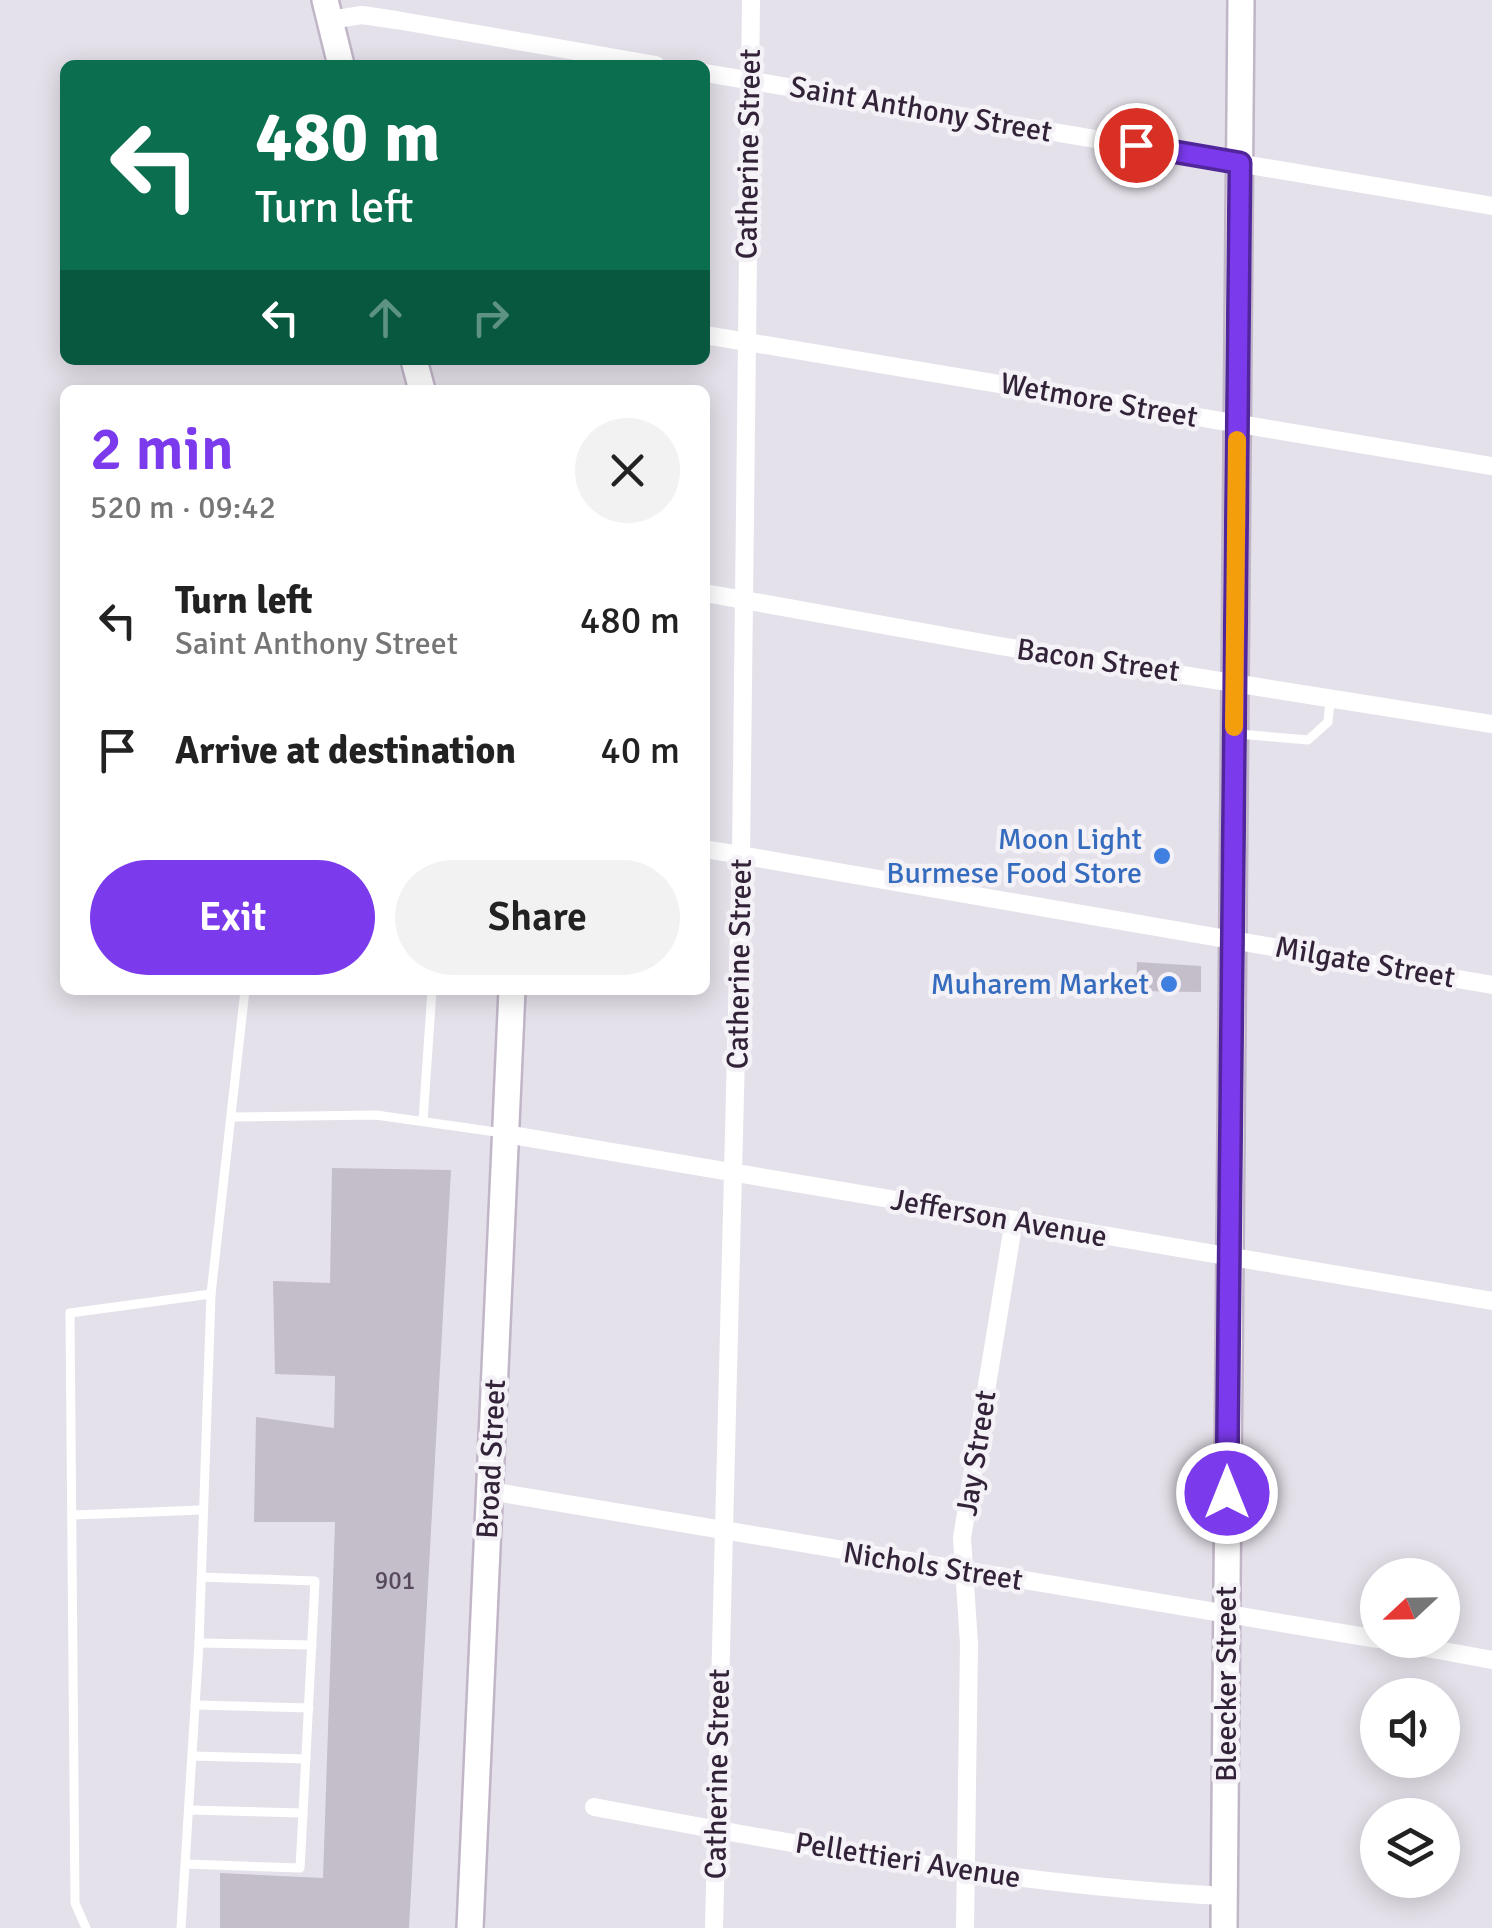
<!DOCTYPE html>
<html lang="en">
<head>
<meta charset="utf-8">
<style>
	:root { --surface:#fff; --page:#f2f2f2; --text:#222; --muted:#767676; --accent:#7c3aed }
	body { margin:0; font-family:Signika,sans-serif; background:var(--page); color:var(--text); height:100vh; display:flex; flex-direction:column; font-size:38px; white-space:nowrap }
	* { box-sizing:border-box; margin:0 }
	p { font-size:32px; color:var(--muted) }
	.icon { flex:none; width:55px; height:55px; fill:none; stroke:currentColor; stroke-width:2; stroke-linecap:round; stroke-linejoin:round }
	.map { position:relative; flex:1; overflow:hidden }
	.sheet { position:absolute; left:60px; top:385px; width:650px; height:610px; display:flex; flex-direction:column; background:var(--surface); border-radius:15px; box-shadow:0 5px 25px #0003 }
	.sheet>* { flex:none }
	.hud { position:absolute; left:60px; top:60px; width:650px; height:305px; border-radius:15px; box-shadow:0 5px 25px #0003; background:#0b6e4f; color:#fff; overflow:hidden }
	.needle { width:65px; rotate:248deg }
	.controls { position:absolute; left:1360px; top:1558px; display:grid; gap:20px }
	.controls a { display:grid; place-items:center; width:100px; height:100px; border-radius:50%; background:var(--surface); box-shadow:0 5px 25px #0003; font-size:50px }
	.pin { position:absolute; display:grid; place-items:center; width:85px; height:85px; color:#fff; margin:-42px; border:5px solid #fff; border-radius:50%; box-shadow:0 2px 10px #0007 }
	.me { position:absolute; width:110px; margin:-55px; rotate:0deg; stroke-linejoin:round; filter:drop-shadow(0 0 8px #0008) }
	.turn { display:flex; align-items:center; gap:35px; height:210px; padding:0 30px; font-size:45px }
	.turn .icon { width:130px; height:130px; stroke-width:2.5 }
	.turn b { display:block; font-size:70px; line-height:85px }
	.lanes { display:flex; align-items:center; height:95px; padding:0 30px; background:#0003; justify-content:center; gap:50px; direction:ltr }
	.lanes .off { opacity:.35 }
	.round { display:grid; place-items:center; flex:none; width:105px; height:105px; border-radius:52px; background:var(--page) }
	.headline { display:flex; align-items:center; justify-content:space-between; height:170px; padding:0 30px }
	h1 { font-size:60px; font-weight:600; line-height:75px; color:var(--accent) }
	.button { display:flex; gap:20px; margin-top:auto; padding:20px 30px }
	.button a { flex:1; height:115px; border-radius:60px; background:var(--accent); color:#fff; font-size:40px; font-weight:600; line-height:115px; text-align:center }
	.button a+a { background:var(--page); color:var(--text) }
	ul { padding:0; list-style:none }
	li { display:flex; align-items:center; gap:30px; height:130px; padding:0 30px }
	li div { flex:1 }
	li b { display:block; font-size:38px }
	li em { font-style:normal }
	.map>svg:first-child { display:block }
	.building { fill:#c4bdca }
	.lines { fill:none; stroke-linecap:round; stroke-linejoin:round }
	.secondary-casing { stroke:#c1b5c8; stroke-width:30 }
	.lane { stroke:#fff; stroke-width:9 }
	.street { stroke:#fff; stroke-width:18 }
	.secondary { stroke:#fff; stroke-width:25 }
	.route-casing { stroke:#51269a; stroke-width:25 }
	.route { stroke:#7c3aed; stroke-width:18 }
	.slow { stroke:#f59e0b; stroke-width:18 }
	.shop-dot { fill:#3f7fe0; stroke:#f4f1f7; stroke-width:4 }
	.labels { text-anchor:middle; stroke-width:9; stroke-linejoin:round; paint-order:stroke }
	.number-label { font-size:25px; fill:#564a5c }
	.street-label { font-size:30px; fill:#322338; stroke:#f4f1f7 }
	.shop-label { font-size:30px; fill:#366cbe; stroke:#f4f1f7; text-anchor:end }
</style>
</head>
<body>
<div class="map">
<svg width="1492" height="1928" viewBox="0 0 1492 1928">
	<rect width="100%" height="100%" fill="#e5e1ea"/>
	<!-- building -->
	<g class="building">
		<path d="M1137 962 1201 966V992L1136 991Z"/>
		<path d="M332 1168 451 1170 409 1928H220V1873L323 1878 335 1522H254L256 1417 334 1428 335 1376 275 1374 273 1281 330 1283Z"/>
	</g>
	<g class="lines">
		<!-- secondary casing -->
		<g class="secondary-casing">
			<g id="secondary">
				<path d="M325 0 341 65"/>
				<path d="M414 360 422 390"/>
				<path d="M470 1928 512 990"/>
				<path d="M1224 1928 1241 0"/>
			</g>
		</g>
		<!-- lane -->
		<g class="lane">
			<path d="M1239 734 1308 740 1328 722 1330 700"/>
			<path d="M232 1117 376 1115 503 1133"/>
			<path d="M423 1121 432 990"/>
			<path d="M74 1515 201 1510"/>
			<path d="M199 1643 312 1645"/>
			<path d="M195 1705 309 1708"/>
			<path d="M193 1756 306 1759"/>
			<path d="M190 1810 303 1813 315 1581 202 1577"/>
			<path d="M186 1864 300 1868 303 1813"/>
			<path d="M86 1928 75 1903 70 1313 211 1294"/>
			<path d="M181 1928 199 1643 211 1294 245 990"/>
		</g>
		<!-- street -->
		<g class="street">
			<path d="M330 20 362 15 396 20 656 65"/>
			<path d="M705 73 1492 206"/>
			<path d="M705 335 1492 466"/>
			<path d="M705 593 1000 646 1492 724"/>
			<path d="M705 849 1492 985"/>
			<path d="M506 1134 1492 1301"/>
			<path d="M489 1491 1378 1639"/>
			<path d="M1383 1640 1492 1660"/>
			<path d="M594 1807C802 1846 1012 1885 1224 1896"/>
			<path d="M714 1928 741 855 751 0"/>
			<path d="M965 1928 969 1644 962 1538 1014 1220"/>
		</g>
		<!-- secondary -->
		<use href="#secondary" class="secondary"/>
	</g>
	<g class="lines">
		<!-- route casing -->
		<g class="route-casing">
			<path id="route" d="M1136 145 1240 163 1227 1493"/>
		</g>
		<!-- route -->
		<use href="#route" class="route"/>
		<!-- slow -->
		<path class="slow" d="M1234 727 1237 440"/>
	</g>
	<!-- markers -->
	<g class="shop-dot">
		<circle cx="1162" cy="856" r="10"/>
		<circle cx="1169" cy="984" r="10"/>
	</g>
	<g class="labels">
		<!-- number labels -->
		<g class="number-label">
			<text x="395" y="1589">901</text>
		</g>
		<!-- street labels -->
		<g class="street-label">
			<text transform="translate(921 109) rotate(10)" y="10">Saint Anthony Street</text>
			<text transform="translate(748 154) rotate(-89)" y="10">Catherine Street</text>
			<text transform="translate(1099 400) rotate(10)" y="10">Wetmore Street</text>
			<text transform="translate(1098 660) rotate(8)" y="10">Bacon Street</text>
			<text transform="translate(1365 962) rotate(10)" y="10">Milgate Street</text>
			<text transform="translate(739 964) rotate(-89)" y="10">Catherine Street</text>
			<text transform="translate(999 1218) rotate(10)" y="10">Jefferson Avenue</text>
			<text transform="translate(976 1453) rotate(-81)" y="10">Jay Street</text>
			<text transform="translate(491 1459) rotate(-87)" y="10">Broad Street</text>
			<text transform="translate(933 1566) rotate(9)" y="10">Nichols Street</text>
			<text transform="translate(1226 1684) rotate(-90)" y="10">Bleecker Street</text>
			<text transform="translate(717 1774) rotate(-89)" y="10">Catherine Street</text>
			<text transform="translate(908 1860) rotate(9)" y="10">Pellettieri Avenue</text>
		</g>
		<!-- shop labels -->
		<g class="shop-label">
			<text x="1142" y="849">Moon Light<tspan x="1142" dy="34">Burmese Food Store</tspan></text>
			<text x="1149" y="994">Muharem Market</text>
		</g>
	</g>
</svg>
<div class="controls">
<a><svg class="needle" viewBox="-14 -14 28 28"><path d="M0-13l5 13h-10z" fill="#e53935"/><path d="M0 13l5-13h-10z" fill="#767676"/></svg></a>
<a><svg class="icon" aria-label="sound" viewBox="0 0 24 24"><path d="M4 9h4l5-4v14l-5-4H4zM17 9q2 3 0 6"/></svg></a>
<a><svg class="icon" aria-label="layers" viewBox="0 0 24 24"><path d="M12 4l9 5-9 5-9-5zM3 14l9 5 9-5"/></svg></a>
</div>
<div class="pin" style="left:1136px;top:145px;background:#d93025"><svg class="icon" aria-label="arrive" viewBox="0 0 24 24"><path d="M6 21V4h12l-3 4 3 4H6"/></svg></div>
<svg class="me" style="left:1227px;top:1493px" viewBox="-20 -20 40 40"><circle r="17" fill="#7c3aed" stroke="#fff" stroke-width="3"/><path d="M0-11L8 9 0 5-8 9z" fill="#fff"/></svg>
<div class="hud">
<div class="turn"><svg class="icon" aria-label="left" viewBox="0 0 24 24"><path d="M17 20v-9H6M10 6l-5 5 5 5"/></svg><div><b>480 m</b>Turn left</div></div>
<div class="lanes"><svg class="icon" aria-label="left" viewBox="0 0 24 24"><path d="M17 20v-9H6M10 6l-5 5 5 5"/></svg><svg class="icon off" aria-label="ahead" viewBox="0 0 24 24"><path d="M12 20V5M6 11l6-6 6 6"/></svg><svg class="icon off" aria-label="right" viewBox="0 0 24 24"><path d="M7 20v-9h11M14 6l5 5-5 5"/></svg></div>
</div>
<section class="sheet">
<div class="headline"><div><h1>2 min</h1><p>520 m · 09:42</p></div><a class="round"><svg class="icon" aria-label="close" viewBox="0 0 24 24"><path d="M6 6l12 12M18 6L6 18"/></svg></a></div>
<ul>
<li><svg class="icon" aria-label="left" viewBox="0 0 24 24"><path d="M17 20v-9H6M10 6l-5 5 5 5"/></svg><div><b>Turn left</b><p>Saint Anthony Street</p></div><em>480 m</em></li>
<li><svg class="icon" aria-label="arrive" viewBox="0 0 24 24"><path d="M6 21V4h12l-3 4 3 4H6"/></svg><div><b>Arrive at destination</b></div><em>40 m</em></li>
</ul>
<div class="button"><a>Exit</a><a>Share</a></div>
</section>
</div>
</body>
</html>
